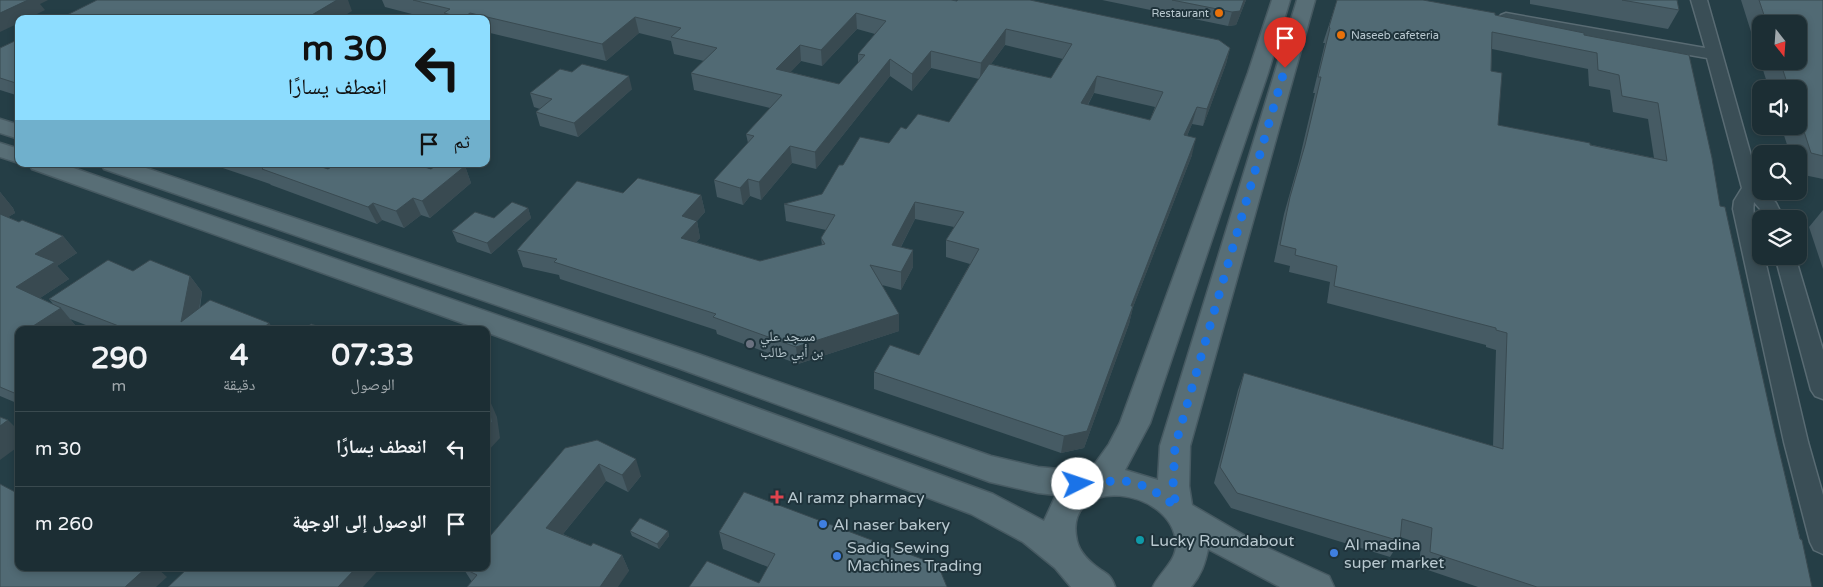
<!DOCTYPE html>
<html lang="ar">
<head>
<meta charset="utf-8">
<style>
	:root { --surface:#1c2e34; --page:#293a40; --text:#f1f3f6; --muted:#a0a8ac; --line:#3a4a4f }
	body { margin:0; font-family:"Varela Round","Noto Naskh Arabic",sans-serif; background:var(--page); color:var(--text); direction:rtl; height:100vh; display:flex; flex-direction:column; font-size:19px; white-space:nowrap }
	* { box-sizing:border-box; margin:0 }
	p { font-size:16px; color:var(--muted) }
	.icon { flex:none; width:28px; height:28px; fill:none; stroke:currentColor; stroke-width:2; stroke-linecap:round; stroke-linejoin:round }
	.map { position:relative; flex:1; overflow:hidden; direction:ltr }
	.details { position:absolute; left:15px; top:326px; width:475px; height:245px; display:flex; flex-direction:column; background:var(--surface); border-radius:10px; box-shadow:0 2px 8px #0003,0 0 0 1px var(--line); direction:rtl }
	.details>* { flex:none }
	.hud { position:absolute; left:15px; top:15px; width:475px; height:152px; border-radius:10px; box-shadow:0 2px 8px #0003,0 0 0 1px var(--line); direction:rtl; background:#8dddff; color:#111; overflow:hidden }
	.needle { width:32px; rotate:163deg }
	.tools { position:absolute; left:1752px; top:15px; display:grid; gap:10px }
	.tools a { display:grid; place-items:center; width:55px; height:55px; border-radius:10px; background:var(--surface); box-shadow:0 2px 8px #0003,0 0 0 1px var(--line); font-size:25px }
	.pin { position:absolute; display:grid; place-items:center; width:42px; height:42px; color:#fff; margin:-51px -21px; border-radius:50% 50% 50% 0; rotate:-45deg; box-shadow:0 0 5px #0007 }
	.pin .icon { rotate:45deg }
	.me { position:absolute; width:55px; margin:-28px; rotate:86deg; stroke-linejoin:round; filter:drop-shadow(0 0 4px #0008) }
	.turn { display:flex; align-items:center; gap:18px; height:105px; padding:0 20px; font-size:22px }
	.turn .icon { width:65px; height:65px; stroke-width:2.5 }
	.turn b { display:block; font-size:35px; line-height:42px }
	.then { display:flex; align-items:center; height:48px; padding:0 20px; background:#0003; gap:10px; font-size:19px }
	.eta { display:flex; justify-content:space-evenly; align-items:center; height:85px; text-align:center }
	.eta b { font-size:30px; font-weight:700; line-height:35px }
	ul { padding:0; list-style:none }
	li { display:flex; align-items:center; gap:15px; height:75px; padding:0 20px; border-top:1px solid var(--line) }
	li div { flex:1 }
	li b { display:block; font-size:19px }
	li em { font-style:normal }
	.map>svg:first-child { display:block }
	.lines { fill:none; stroke-linecap:round; stroke-linejoin:round }
	.minor-casing { stroke:#596b73; stroke-width:3 }
	.major-casing { stroke:#475a62; stroke-width:3 }
	.minor { fill:#3a4e56; fill-rule:evenodd }
	.major { fill:#586e76; fill-rule:evenodd }
	.wall { fill:#465b64; fill-rule:evenodd }
	.shaded-wall { fill:#394a51 }
	.building { fill:#516a74; stroke:#394a51; fill-rule:evenodd }
	.route { stroke:#1a73e8; stroke-width:9; stroke-dasharray:0 16.2 }
	.food-dot { fill:#e8710a; stroke:#1f333b; stroke-width:2 }
	.worship-dot { fill:#6b7280; stroke:#1f333b; stroke-width:2 }
	.health-dot { fill:#e0444e; stroke:#1f333b; stroke-width:2 }
	.shop-dot { fill:#3f7fe0; stroke:#1f333b; stroke-width:2 }
	.culture-dot { fill:#0f9aa8; stroke:#1f333b; stroke-width:2 }
	.labels { text-anchor:middle; stroke-width:4; stroke-linejoin:round; paint-order:stroke }
	.far-poi-label { font-size:11px; fill:#b8c8cf; stroke:#1f333b; text-anchor:end }
	.poi-label { font-size:14px; fill:#b8c8cf; stroke:#1f333b; text-anchor:start }
	.near-poi-label { font-size:16px; fill:#b8c8cf; stroke:#1f333b; text-anchor:start }
</style>
</head>
<body>
<div class="map">
<svg width="1823" height="587" viewBox="0 0 1823 587">
	<rect width="100%" height="100%" fill="#253e46"/>
	<g class="lines">
		<!-- minor casing -->
		<g class="minor-casing">
			<g id="minor">
				<path d="M1691 0H1707L1761 191H1766L1776 203 1784 219H1764L1760 209 1754 202C1751 220 1761 238 1761 256H1764L1808 442 1823 495V554L1814 550 1810 542 1784 442 1733 209 1734 201 1742 188 1707 58 1506 23 1501 21 1498 18 1501 15 1506 13 1705 48Z"/>
				<path d="M1775 256H1795L1823 350V399L1815 396 1811 390Z"/>
			</g>
		</g>
		<!-- major casing -->
		<g class="major-casing">
			<g id="major">
				<path d="M1272 0H1290L1268 73 1150 423 1125 470 1158 480 1160 446 1297 0H1315L1190 446 1189 486 1192 505 1259 544 1329 576 1334 587H1280L1208 549C1205 564 1201 575 1191 587H1153C1159 573 1177 561 1176 544 1174 487 1061 473 1077 541 1080 554 1091 563 1101 570 1104 572 1108 574 1110 577 1112 579 1114 584 1115 587H1071L1055 568 1023 542 971 514 486 332V330H482L32 169 29 164H62L589 347 993 494 1044 521 1056 495 1038 493 990 482 678 368 104 169 101 164H134L698 354 991 456 1038 467 1089 472 1109 444 1120 423 1248 73Z"/>
				<path d="M0 119 19 125V139L0 133Z"/>
				<path d="M0 143 19 149V163L0 157Z"/>
			</g>
		</g>
		<!-- minor -->
		<use href="#minor" class="minor"/>
		<!-- major -->
		<use href="#major" class="major"/>
	</g>
	<!-- wall -->
	<g class="wall">
		<path d="M382 0H951L1230 48 1226 64 1203 126 1192 124 1187 136 1192 155 1133 307 1129 324 1084 448 1061 453 874 389V372L919 355 970 264 946 257V240L954 227 915 219 901 247 913 250V267L901 290 882 285 899 314V331L798 364 717 334 716 330 560 279 559 275 523 267 517 250 623 193 701 195 705 212 697 221 700 238 696 242 760 261 822 245 821 238 826 230 786 221 784 204 822 194 843 165 889 143 906 129 949 122 979 79 931 68 912 91 890 76 816 169 792 163 761 200 750 196 743 205 717 197 714 180 748 143 746 134 770 108 694 90 691 73 704 61 674 54 671 41 639 33 606 61 486 32V19H431L385 7ZM857 29 875 34 858 54V63L839 84 790 72 801 61 822 66ZM1005 45 1063 59 1051 78 991 64ZM1094 93 1155 107 1150 120 1088 105Z"/>
		<path d="M1102 0H1246L1236 25 1228 26Z"/>
		<path d="M1337 0 1495 15 1584 35 1689 55 1720 206 1812 587H1478L1419 567 1421 544 1400 537V541L1390 557 1231 508 1214 483 1238 390 1244 373 1493 446 1496 350 1486 347V345L1327 303 1330 282 1289 272 1290 266 1274 262 1284 214 1299 161 1315 93H1313L1325 43H1323ZM1492 49 1588 69 1589 86 1610 90 1613 112 1648 119 1654 158 1498 125 1491 71Z"/>
		<path d="M1530 0H1677L1679 10 1668 29 1530 4Z"/>
		<path d="M1741 0H1823V179L1799 174V154H1790L1781 126H1799V89H1769ZM1761 24H1799V61H1761Z"/>
		<path d="M19 39V96L0 90V48Z"/>
		<path d="M632 89 578 137 540 126 536 112 540 109 534 107 530 93Z"/>
		<path d="M211 164H312L328 169H431L465 166 471 183 430 218 421 215 404 228 382 220 377 224 271 185 270 184Z"/>
		<path d="M0 192 13 208 15 213 8 217 19 222 63 236 77 253 57 266 69 279 40 298 53 304 49 299 133 271 190 276 202 292 200 308 269 323 274 330H99L70 319 75 325 67 330H19V404L0 396Z"/>
		<path d="M528 208 531 218 491 254 457 242 452 231Z"/>
		<path d="M1823 210V269L1809 227Z"/>
		<path d="M565 448 641 476 628 492 606 481 563 534 591 546 622 555 629 571 472 582 463 568Z"/>
		<path d="M630 531H668L669 536 659 549 632 536Z"/>
		<path d="M719 532 947 587 759 583 768 567 723 549Z"/>
	</g>
	<!-- shaded-wall -->
	<g class="shaded-wall">
		<path d="M28 0H48L40 4 45 10 27 19H19V23L0 32V13Z"/>
		<path d="M337 0H348L352 11 339 19H305Z"/>
		<path d="M1244 0H1246L1236 25 1228 26 1232 12Z"/>
		<path d="M470 13 472 19H463V18Z"/>
		<path d="M856 13 857 29 822 66 821 50Z"/>
		<path d="M635 17 639 33 606 61 602 44Z"/>
		<path d="M1006 29 1005 45 980 79 981 63Z"/>
		<path d="M800 45 801 61 778 86 776 69Z"/>
		<path d="M1230 48 1226 64 1203 126 1207 109Z"/>
		<path d="M931 51V68L912 91V74Z"/>
		<path d="M890 59V76L816 169 815 152Z"/>
		<path d="M629 76 632 89 578 137 574 123Z"/>
		<path d="M1097 76 1094 93 1079 120 1081 103Z"/>
		<path d="M1197 107 1192 124 1180 152 1184 135Z"/>
		<path d="M1196 138 1192 155 1133 307 1129 324 1084 448 1061 453 1064 436 1131 306Z"/>
		<path d="M790 146 792 163 761 200 759 182Z"/>
		<path d="M465 166 471 183 430 218 422 201Z"/>
		<path d="M748 179 750 196 743 205 740 188Z"/>
		<path d="M0 192 13 208 15 213 0 222Z"/>
		<path d="M701 195 705 212 685 234 682 216Z"/>
		<path d="M413 198 421 215 404 228 396 211Z"/>
		<path d="M915 202V219L893 262 892 245Z"/>
		<path d="M373 203 382 220 377 224 368 207Z"/>
		<path d="M528 208 531 218 491 254 487 243Z"/>
		<path d="M697 221 700 238 685 255 681 238Z"/>
		<path d="M63 236 77 253 57 266 69 279 31 304 16 287 35 254Z"/>
		<path d="M913 250V267L901 290V272Z"/>
		<path d="M190 276 202 292 195 330 181 322Z"/>
		<path d="M61 308 75 325 67 330H31L30 328Z"/>
		<path d="M899 314V331L798 364 796 347Z"/>
		<path d="M269 323 274 330H261Z"/>
		<path d="M490 401 497 417 500 438 486 453V429Z"/>
		<path d="M8 420 19 431V446L0 460V426Z"/>
		<path d="M636 459 641 476 628 492 622 475Z"/>
		<path d="M599 464 606 481 554 545 546 528Z"/>
		<path d="M668 531 669 536 659 549 657 544Z"/>
		<path d="M622 555 629 571 618 587H600Z"/>
		<path d="M146 568H157L167 577 156 587H125Z"/>
		<path d="M356 568H380L363 587H338Z"/>
	</g>
	<!-- building -->
	<g class="building">
		<path d="M0 0H28L0 13Z"/>
		<path d="M97 0H337L305 19H59Z"/>
		<path d="M413 0H951L957 1 958 0H1030L1219 40 1230 48 1207 109 1197 107 1184 135 1196 138 1131 306H1133L1087 431 1064 436 874 372 890 345 919 355 979 249 946 240 964 212 915 202 892 245 913 250 901 272 870 265 899 314 796 347 713 317 716 314 554 262 557 259 517 250 577 181 623 193 638 178 701 195 682 216 697 221 681 238 760 261 825 244 821 238 835 215 784 204 822 194 839 165H843L860 137 889 143 901 127 906 129 918 114 949 122 989 64 1051 78 1072 44 1006 29 981 63 931 51 912 74 890 59 815 152 790 146 759 182 748 179 740 188 714 180 754 136 746 134 782 95 691 73 717 48 671 37 681 28 635 17 602 44 470 13 463 18 444 13 450 9ZM856 13 886 21 858 54 865 55 839 84 776 69 800 45 821 50ZM1097 76 1163 92 1150 120 1081 103Z"/>
		<path d="M1172 0H1244L1240 11 1232 12Z"/>
		<path d="M1337 0H1423L1495 13V15L1584 33V35L1689 55 1712 158 1720 206 1725 207 1775 433 1800 539 1802 540 1812 587H1537L1430 552 1432 528 1402 519 1400 541 1237 493 1220 467 1244 373 1503 449 1507 333 1496 330V328L1334 286 1337 266 1295 255 1296 249 1280 245 1290 197 1305 145 1321 77H1318L1330 28 1329 27ZM1492 32 1597 53 1598 70 1619 75 1622 96 1658 103 1667 161 1590 145V143L1498 125 1502 73 1491 71Z"/>
		<path d="M1622 0H1677L1679 10Z"/>
		<path d="M1759 0H1823V156L1811 153 1799 116V89H1789L1780 61H1799V24H1767Z"/>
		<path d="M19 39V84L0 78V48Z"/>
		<path d="M582 64 629 76 574 123 536 112 552 99 530 93 560 69 572 72Z"/>
		<path d="M251 164H312L328 169 336 164H415L431 169 438 164H457L465 166 422 201 413 198 396 211 373 203 368 207 262 169 263 168Z"/>
		<path d="M512 202 528 208 487 243 452 231 475 212 494 218Z"/>
		<path d="M0 214 19 222 22 220 63 236 35 254 55 262 16 287 61 308 30 328 34 330H19V395L0 387Z"/>
		<path d="M108 260 133 271 150 260 190 276 181 322 210 300 269 323 261 330H129L49 299Z"/>
		<path d="M311 324 328 330H304Z"/>
		<path d="M486 400 490 401 492 422 486 429Z"/>
		<path d="M0 417 8 420 0 426Z"/>
		<path d="M597 440 636 459 622 475 599 464 546 528 591 546 593 543 622 555 600 587H467L477 575 463 568H486V541L565 448Z"/>
		<path d="M0 484 19 494V568H146L125 587H0Z"/>
		<path d="M744 492 938 565 947 587H689L707 561 759 583 775 554 719 532Z"/>
		<path d="M640 518 668 531 657 544 630 531Z"/>
		<path d="M188 568H356L338 587H168Z"/>
	</g>
	<g class="lines">
		<!-- route -->
		<path class="route" d="M1078 484C1091 485 1103 481 1117 481 1140 480 1159 493 1176 507L1173 486 1175 446 1285 68"/>
	</g>
	<!-- markers -->
	<g class="food-dot">
		<circle cx="1219" cy="13" r="5"/>
		<circle cx="1341" cy="35" r="5"/>
	</g>
	<circle class="worship-dot" cx="750" cy="344" r="5"/>
	<path class="health-dot" d="M774.5 489.5h5v5h5v5h-5v5h-5v-5h-5v-5h5z"/>
	<g class="shop-dot">
		<circle cx="823" cy="524" r="5"/>
		<circle cx="1334" cy="553" r="5"/>
		<circle cx="837" cy="556" r="5"/>
	</g>
	<circle class="culture-dot" cx="1140" cy="540" r="5"/>
	<g class="labels">
		<!-- far-poi labels -->
		<g class="far-poi-label">
			<text x="1209" y="17">Restaurant</text>
			<text x="1351" y="39" text-anchor="start">Naseeb cafeteria</text>
		</g>
		<!-- poi labels -->
		<g class="poi-label">
			<text x="760" y="341">مسجد علي<tspan x="760" dy="16">بن أبي طالب</tspan></text>
		</g>
		<!-- near-poi labels -->
		<g class="near-poi-label">
			<text x="787" y="503">Al ramz pharmacy</text>
			<text x="833" y="530">Al naser bakery</text>
			<text x="1150" y="546">Lucky Roundabout</text>
			<text x="1344" y="550">Al madina<tspan x="1344" dy="18">super market</tspan></text>
			<text x="847" y="553">Sadiq Sewing<tspan x="847" dy="18">Machines Trading</tspan></text>
		</g>
	</g>
</svg>
<div class="tools">
<a><svg class="needle" viewBox="-14 -14 28 28"><path d="M0-13l5 13h-10z" fill="#e53935"/><path d="M0 13l5-13h-10z" fill="#a0a8ac"/></svg></a>
<a><svg class="icon" aria-label="sound" viewBox="0 0 24 24"><path d="M4 9h4l5-4v14l-5-4H4zM17 9q2 3 0 6"/></svg></a>
<a><svg class="icon" aria-label="search" viewBox="0 0 24 24"><circle cx="10" cy="10" r="6"/><path d="M15 15l6 6"/></svg></a>
<a><svg class="icon" aria-label="layers" viewBox="0 0 24 24"><path d="M12 4l9 5-9 5-9-5zM3 14l9 5 9-5"/></svg></a>
</div>
<div class="pin" style="left:1285px;top:68px;background:#d93025"><svg class="icon" aria-label="arrive" viewBox="0 0 24 24"><path d="M6 21V4h12l-3 4 3 4H6"/></svg></div>
<svg class="me" style="left:1078px;top:484px" viewBox="-20 -20 40 40"><circle r="19" fill="#fff"/><path d="M0-13L10 11 0 6-10 11z" fill="#1a73e8"/></svg>
<div class="hud">
<div class="turn"><svg class="icon" aria-label="left" viewBox="0 0 24 24"><path d="M17 20v-9H6M10 6l-5 5 5 5"/></svg><div><b>30 m</b>انعطف يسارًا</div></div>
<div class="then">ثم<svg class="icon" aria-label="arrive" viewBox="0 0 24 24"><path d="M6 21V4h12l-3 4 3 4H6"/></svg></div>
</div>
<section class="details">
<div class="eta">
<div><b>07:33</b><p>الوصول</p></div>
<div><b>4</b><p>دقيقة</p></div>
<div><b>290</b><p>m</p></div>
</div>
<ul>
<li><svg class="icon" aria-label="left" viewBox="0 0 24 24"><path d="M17 20v-9H6M10 6l-5 5 5 5"/></svg><div><b>انعطف يسارًا</b></div><em>30 m</em></li>
<li><svg class="icon" aria-label="arrive" viewBox="0 0 24 24"><path d="M6 21V4h12l-3 4 3 4H6"/></svg><div><b>الوصول إلى الوجهة</b></div><em>260 m</em></li>
</ul>
</section>
</div>
</body>
</html>
